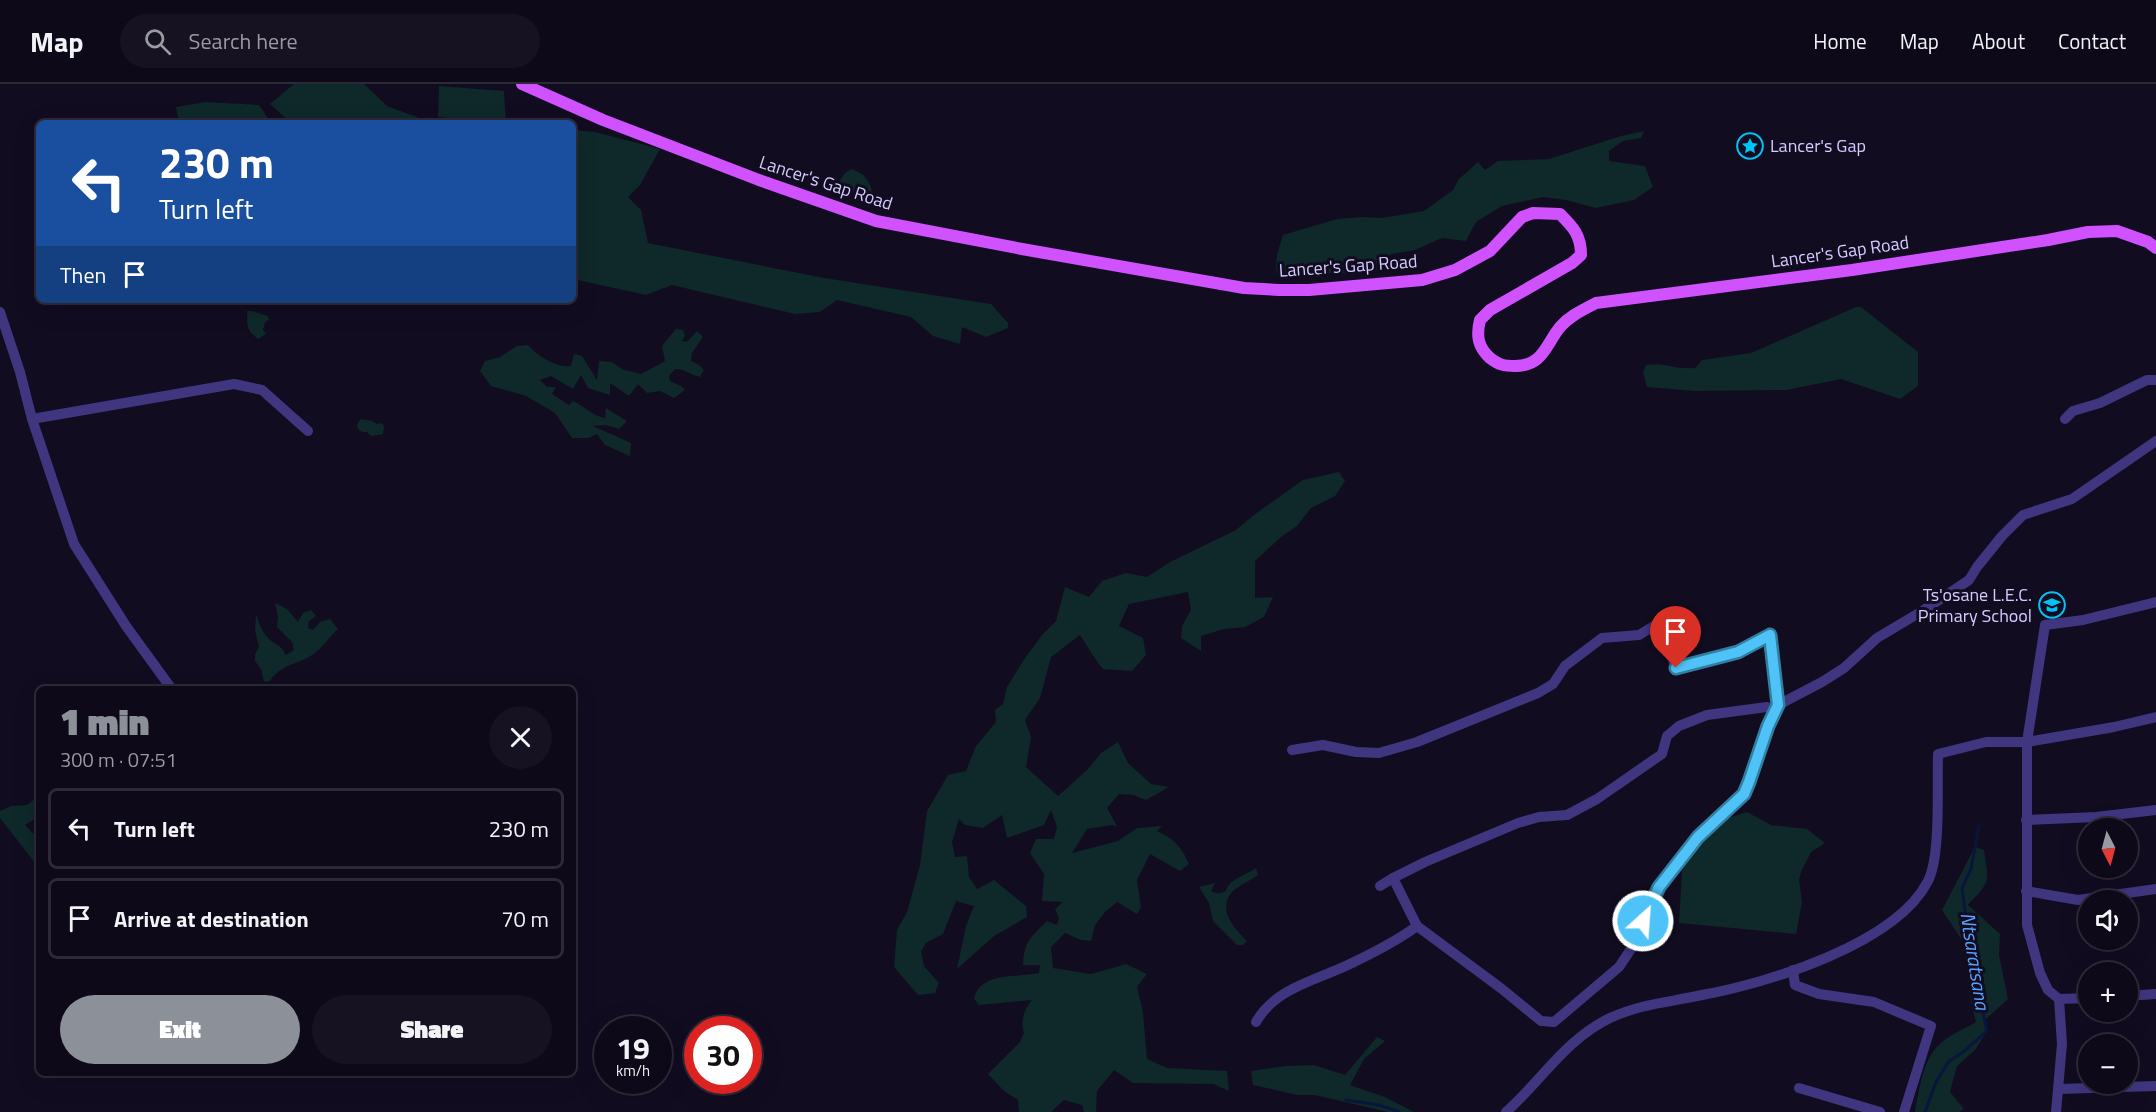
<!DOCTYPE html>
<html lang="en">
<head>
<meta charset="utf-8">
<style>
	:root { --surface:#0d0918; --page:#161221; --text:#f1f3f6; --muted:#9a9aa2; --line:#2d2a37; --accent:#8c9099 }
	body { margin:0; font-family:"Titillium Web",sans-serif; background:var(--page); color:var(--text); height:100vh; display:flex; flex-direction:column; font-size:22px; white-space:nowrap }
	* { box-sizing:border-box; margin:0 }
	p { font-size:20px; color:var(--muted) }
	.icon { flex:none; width:33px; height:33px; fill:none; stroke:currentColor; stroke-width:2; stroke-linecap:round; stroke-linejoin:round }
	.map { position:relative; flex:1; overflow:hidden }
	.details { position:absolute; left:36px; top:602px; width:540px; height:390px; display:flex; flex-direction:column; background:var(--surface); border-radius:9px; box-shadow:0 6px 24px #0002,0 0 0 2px var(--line) }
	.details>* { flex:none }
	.guide { position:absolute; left:36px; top:36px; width:540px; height:183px; border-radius:9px; box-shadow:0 6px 24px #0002,0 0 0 2px var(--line); background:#1a4fa0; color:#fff; overflow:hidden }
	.needle { width:39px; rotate:174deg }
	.tools { position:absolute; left:2078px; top:734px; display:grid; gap:12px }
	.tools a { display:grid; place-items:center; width:60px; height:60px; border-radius:50%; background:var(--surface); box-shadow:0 6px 24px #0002,0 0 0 2px var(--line); font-size:30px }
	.speed { position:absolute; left:594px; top:932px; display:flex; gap:12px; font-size:30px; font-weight:700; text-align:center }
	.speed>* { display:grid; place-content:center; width:78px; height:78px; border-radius:50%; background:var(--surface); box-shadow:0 6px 24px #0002,0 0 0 2px var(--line); line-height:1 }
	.speed small { font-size:15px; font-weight:400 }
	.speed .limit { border:9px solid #d22; background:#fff; color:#111 }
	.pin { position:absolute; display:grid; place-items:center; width:51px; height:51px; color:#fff; margin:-62px -26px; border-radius:50% 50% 50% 0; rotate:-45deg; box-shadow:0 0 6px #0007 }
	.pin .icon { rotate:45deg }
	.me { position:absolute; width:66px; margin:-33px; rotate:26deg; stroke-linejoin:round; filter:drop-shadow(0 0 4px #0008) }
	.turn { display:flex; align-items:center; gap:21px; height:126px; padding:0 24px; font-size:27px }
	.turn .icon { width:78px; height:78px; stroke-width:2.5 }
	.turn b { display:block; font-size:42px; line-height:51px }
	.then { display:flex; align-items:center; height:57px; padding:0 24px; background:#0003; gap:12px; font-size:22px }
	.round { display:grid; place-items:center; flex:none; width:63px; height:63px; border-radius:32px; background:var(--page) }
	.overview { display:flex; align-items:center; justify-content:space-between; height:102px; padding:0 24px }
	h1 { font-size:36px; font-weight:800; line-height:45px; color:var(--accent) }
	.action { display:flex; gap:12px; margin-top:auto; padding:12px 24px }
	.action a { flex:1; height:69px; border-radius:36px; background:var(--accent); color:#fff; font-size:24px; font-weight:800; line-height:69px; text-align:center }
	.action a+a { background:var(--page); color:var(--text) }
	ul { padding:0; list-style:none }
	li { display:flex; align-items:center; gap:18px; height:81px; margin:0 12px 9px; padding:0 12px; border:3px solid var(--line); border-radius:9px }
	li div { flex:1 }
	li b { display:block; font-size:22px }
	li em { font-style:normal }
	header { display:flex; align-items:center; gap:36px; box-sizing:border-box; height:84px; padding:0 30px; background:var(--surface); border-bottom:2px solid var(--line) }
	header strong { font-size:28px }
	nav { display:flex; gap:33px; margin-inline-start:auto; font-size:21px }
	.search { width:420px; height:54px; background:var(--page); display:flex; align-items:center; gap:15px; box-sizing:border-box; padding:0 21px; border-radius:33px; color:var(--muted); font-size:22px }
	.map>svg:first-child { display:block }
	.green { fill:#0f282a }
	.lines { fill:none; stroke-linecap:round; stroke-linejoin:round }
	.stream { stroke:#08163d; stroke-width:3 }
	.minor { stroke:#403680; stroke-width:10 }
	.major { stroke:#d052ff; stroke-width:12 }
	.route-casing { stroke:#337fa1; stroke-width:15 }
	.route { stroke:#4fc3f7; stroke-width:10 }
	.labels { text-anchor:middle; stroke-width:6; stroke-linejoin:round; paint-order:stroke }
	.poi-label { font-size:18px; fill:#d6cbff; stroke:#110c20; text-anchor:start }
	.street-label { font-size:18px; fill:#d6cbff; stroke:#110c20 }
	.water-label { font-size:20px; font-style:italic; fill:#59a1ff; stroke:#110c20 }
</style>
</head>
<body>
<header>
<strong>Map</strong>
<div class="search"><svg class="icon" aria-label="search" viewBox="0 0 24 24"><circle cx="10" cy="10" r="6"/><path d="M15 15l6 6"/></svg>Search here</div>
<nav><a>Home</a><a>Map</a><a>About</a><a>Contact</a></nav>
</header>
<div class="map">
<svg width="2156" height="1028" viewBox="0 0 2156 1028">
	<rect width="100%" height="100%" fill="#110c20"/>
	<!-- green -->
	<g class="green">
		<path d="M294 0H364L387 22 433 39H291L270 20Z"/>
		<path d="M439 2 504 7 506 39 438 33Z"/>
		<path d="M206 18 259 21 271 39H179L176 23Z"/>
		<path d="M573 46 595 48 660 65 640 101 628 113 641 126 648 159 824 194 991 220 1008 239V244L986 253 962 243 960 260 933 252 911 233 837 216 820 228 795 230 672 201 646 211 573 195Z"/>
		<path d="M1644 47 1641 54 1623 57 1609 67V77L1645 82 1653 103 1634 116 1596 124 1566 116 1543 113 1502 122 1476 138 1466 157 1442 154 1415 166 1391 170 1379 186 1338 190 1315 188 1278 192C1273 178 1279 165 1283 151L1337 135 1361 133 1382 134 1424 127 1453 106 1459 95 1478 78 1485 86 1498 77 1549 75 1621 52Z"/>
		<path d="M851 85C865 89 870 97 873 111L869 115 837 101 844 90Z"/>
		<path d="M1856 223H1861L1918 268V302L1900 315 1841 295 1786 306 1694 307 1647 303 1643 288 1646 281C1663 278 1676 286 1695 284L1702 276 1751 269Z"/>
		<path d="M247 227H252L268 232 269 236 265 238 263 246 266 250 258 255C245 244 248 243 247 227Z"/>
		<path d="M676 245 683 246 685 251 682 258 688 257 697 247 703 253 692 269 691 277 699 281 704 286 700 293C690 291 686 285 675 285L669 292 670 297 681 302 685 306 674 314 660 307 647 309 638 300 629 312 610 299V311L588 304 581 291 573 305 551 292 540 296 547 303H556L552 310 569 321 573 317C586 323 591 331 605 334L606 324 627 337 619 345 606 341 593 342 631 359 630 372 605 361 597 350 588 354H572L555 329 526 312 491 302 480 287 485 277 500 273 517 262 528 261C538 272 556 284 571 282L574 270 582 272 597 296 599 277 612 278 624 286 641 290 665 277 662 262Z"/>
		<path d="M361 335 372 337 377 340 382 339 384 342 383 350 371 352 367 348H362L358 345 357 340Z"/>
		<path d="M1339 388 1345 397 1335 412 1311 424 1297 442 1281 453 1255 477V514L1273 513 1264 533 1245 543 1224 545 1201 552V567L1181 554 1182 542 1191 526 1188 508 1129 520 1119 542 1143 554 1146 571 1132 587 1103 585 1098 579 1080 551 1051 573 1040 614 1025 636 1031 653 1026 683 1058 712 1087 686 1101 669 1118 658 1128 679 1151 700 1169 703 1146 716 1133 711 1119 710 1107 724 1117 742 1112 741 1087 745 1072 769 1118 757 1137 744 1162 742 1157 747C1173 754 1182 763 1189 780L1180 787 1150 770 1137 796 1141 823 1137 830 1117 818 1105 828 1095 841 1091 857 1081 856 1065 849 1051 863 1053 884 1091 890 1126 880 1147 890 1137 903 1143 928 1147 975 1167 984 1227 987 1229 1007 1213 1000 1133 999 1114 986 1097 1007 1096 1028H1084L1082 1021 1064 1016 1051 1028H1019L1018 1016 1004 1007 988 990 1020 958 1024 949C1020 937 1024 925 1032 916L979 921 974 915C980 887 1017 894 1039 889L1040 881H1023C1024 857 1030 854 1047 837L1057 841 1059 834 1055 825 1063 818 1042 817 1044 790 1030 769 1036 755H1054L1057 743 1051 726 1044 741 1007 754 1002 731 983 744 965 741 959 735 952 758 955 773 967 772 969 793 977 805 994 796 1026 822 1027 833 994 852 957 885 966 842 974 822 956 817 943 850 926 859 921 868 924 882 939 899 935 909 918 911 894 883 897 846 907 828 920 781 927 727 948 691 966 687 976 662 996 638 995 626 1003 620 1007 603 1023 577 1042 551 1056 537 1065 503 1089 513 1102 497 1126 489 1147 493 1170 478 1236 446 1255 430 1303 396Z"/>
		<path d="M275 519 287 525 298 538 303 529 311 526 316 532 309 537 308 544 313 546 320 538 330 535 338 545C330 552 324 562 315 569 300 580 281 580 270 597L264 598 261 585 255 577V571L259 562 255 547 256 530C259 538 261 547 268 554 276 562 279 558 286 571L294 566 292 558 277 543 278 533Z"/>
		<path d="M39 712V732L25 741 39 755V784L0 734V727L11 722 27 721Z"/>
		<path d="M1747 728 1771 741 1807 745 1825 759 1811 768 1801 788 1799 796 1802 818 1796 850 1679 839 1682 787 1692 769 1728 734Z"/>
		<path d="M1975 763 1984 766C1989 800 1991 796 1968 821L2000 850 1999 871 2008 915 1986 935 1985 950 1975 966 1957 982 1950 1008 1964 1025 1959 1028H1915C1918 1010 1923 978 1936 964 1946 952 1963 946 1976 938L1971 919 1964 859 1942 826Z"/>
		<path d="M1256 784 1258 791C1251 796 1240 801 1233 807 1216 825 1234 844 1247 857L1243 861H1237L1213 837 1209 819 1199 803 1215 799 1211 807C1217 810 1220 810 1226 807 1229 795 1246 791 1256 784Z"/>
		<path d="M1377 953 1385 957 1364 975 1350 1001 1385 1013 1414 1028H1388L1315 1011H1297L1253 1001 1251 987 1286 982 1314 981 1345 991Z"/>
	</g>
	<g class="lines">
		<!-- stream -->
		<g class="stream">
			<path d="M1346 1016 1379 1021 1399 1028"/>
			<path d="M1925 1028 1936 998 1949 977 1962 969 1987 947 1971 873 1974 858 1965 827 1962 804 1971 785 1979 742"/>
		</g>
		<!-- minor -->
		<g class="minor">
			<path d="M0 228 20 288 32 335 74 460 126 542 171 604"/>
			<path d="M32 335 234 300 262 306 308 347"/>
			<path d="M2065 335 2073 327 2100 319 2147 296H2156"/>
			<path d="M1292 666 1323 661 1356 668 1379 669 1417 658 1538 609 1553 600 1565 582 1602 554 1639 551 1659 539 1676 584 1738 569 1770 551 1778 621"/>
			<path d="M2026 736 2096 733 2156 726"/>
			<path d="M1380 802 1393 794"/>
			<path d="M2026 807 2078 816 2156 805"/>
			<path d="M1417 842 1502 905 1541 937 1554 938 1619 883 1631 865 1660 803 1698 753 1744 710 1778 621 1822 598 1844 584 1877 554 1924 526 1969 496 1977 483 2002 452 2023 431 2072 415 2156 357"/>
			<path d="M1793 886 1795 901 1819 910 1874 918 1931 942 1904 1028"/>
			<path d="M2127 912 2156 910"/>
			<path d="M2059 915 2088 914"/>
			<path d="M1256 938C1276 903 1318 896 1352 879 1375 868 1397 857 1417 842L1393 794 1425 778 1518 739 1539 733 1567 731 1597 715 1662 670 1667 652 1679 642 1707 631 1767 623 1775 625"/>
			<path d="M1799 1004 1880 1028"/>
			<path d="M2059 1005 2156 1002"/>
			<path d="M1506 1028C1541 997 1566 955 1610 934 1640 920 1670 918 1702 911 1768 899 1896 860 1928 797 1941 772 1937 701 1938 670L1986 658H2027L2114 643 2156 633"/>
			<path d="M2056 1028 2062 960 2059 915 2048 906 2040 889 2027 841V658L2045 541 2083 536 2156 518"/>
		</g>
		<!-- major -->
		<path class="major" d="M522 0 603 36 759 96 876 137 1022 165 1244 204 1279 206H1309L1422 196 1455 186 1490 167 1522 133 1533 129 1560 130C1573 143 1581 151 1581 171L1572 179 1490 226 1480 236C1476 252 1478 263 1490 274 1499 281 1504 282 1515 282 1544 282 1546 259 1561 242 1571 231 1583 226 1596 219L1852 186 2048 156 2088 148 2117 147 2148 158 2156 164"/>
	</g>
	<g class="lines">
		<!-- route casing -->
		<g class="route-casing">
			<path id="route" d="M1643 837 1659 803 1698 753 1744 710 1749 698 1768 642 1778 621 1770 551 1738 568 1676 584"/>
		</g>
		<!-- route -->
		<use href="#route" class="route"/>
	</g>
	<!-- icons -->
	<defs>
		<g id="sight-ring" transform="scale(1.35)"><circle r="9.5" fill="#110c20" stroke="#00c4f6" stroke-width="1.5"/><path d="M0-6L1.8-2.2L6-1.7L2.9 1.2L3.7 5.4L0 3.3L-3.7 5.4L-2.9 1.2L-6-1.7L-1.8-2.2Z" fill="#00c4f6"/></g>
		<g id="school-ring" transform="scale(1.35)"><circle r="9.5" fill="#110c20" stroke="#00c4f6" stroke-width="1.5"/><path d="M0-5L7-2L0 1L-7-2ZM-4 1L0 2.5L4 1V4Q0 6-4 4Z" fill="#00c4f6"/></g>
	</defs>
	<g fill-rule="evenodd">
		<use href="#sight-ring" x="1750" y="62"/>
		<use href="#school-ring" x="2052" y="521"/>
	</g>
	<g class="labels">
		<!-- poi labels -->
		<g class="poi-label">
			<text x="1770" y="68">Lancer's Gap</text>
			<text x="2032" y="517" text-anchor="end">Ts'osane L.E.C.<tspan x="2032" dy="21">Primary School</tspan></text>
		</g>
		<!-- street labels -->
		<g class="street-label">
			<text transform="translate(826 99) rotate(18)" y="6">Lancer's Gap Road</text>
			<text transform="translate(1840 168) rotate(-8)" y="6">Lancer's Gap Road</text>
			<text transform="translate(1348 182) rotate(-4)" y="6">Lancer's Gap Road</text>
		</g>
		<!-- water labels -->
		<g class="water-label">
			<text transform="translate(1975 877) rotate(81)" y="7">Ntsaratsana</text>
		</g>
	</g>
</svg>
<div class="tools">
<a><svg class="needle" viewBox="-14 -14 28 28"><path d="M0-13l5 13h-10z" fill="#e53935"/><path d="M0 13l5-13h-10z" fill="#9a9aa2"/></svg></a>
<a><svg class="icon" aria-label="sound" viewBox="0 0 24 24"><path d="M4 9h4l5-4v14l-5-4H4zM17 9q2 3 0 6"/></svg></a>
<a>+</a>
<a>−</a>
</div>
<div class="speed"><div>19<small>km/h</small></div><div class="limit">30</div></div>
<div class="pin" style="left:1676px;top:584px;background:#d93025"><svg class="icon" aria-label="arrive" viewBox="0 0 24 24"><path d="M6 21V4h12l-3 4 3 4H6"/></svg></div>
<svg class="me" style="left:1643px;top:837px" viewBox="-20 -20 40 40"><circle r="17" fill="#4fc3f7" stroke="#fff" stroke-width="3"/><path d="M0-11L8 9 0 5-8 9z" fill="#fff"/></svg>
<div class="guide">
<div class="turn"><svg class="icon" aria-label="left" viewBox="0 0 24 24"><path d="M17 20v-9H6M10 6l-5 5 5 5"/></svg><div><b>230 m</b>Turn left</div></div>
<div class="then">Then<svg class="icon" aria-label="arrive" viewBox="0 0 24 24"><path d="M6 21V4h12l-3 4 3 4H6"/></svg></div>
</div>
<section class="details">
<div class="overview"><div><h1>1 min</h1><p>300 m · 07:51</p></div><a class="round"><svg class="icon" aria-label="close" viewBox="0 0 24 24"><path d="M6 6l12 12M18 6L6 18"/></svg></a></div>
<ul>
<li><svg class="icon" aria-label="left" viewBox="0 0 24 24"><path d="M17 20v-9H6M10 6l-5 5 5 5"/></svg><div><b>Turn left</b></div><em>230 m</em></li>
<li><svg class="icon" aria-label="arrive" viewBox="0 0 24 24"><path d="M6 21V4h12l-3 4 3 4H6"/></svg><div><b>Arrive at destination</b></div><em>70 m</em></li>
</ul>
<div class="action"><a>Exit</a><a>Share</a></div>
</section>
</div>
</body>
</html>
